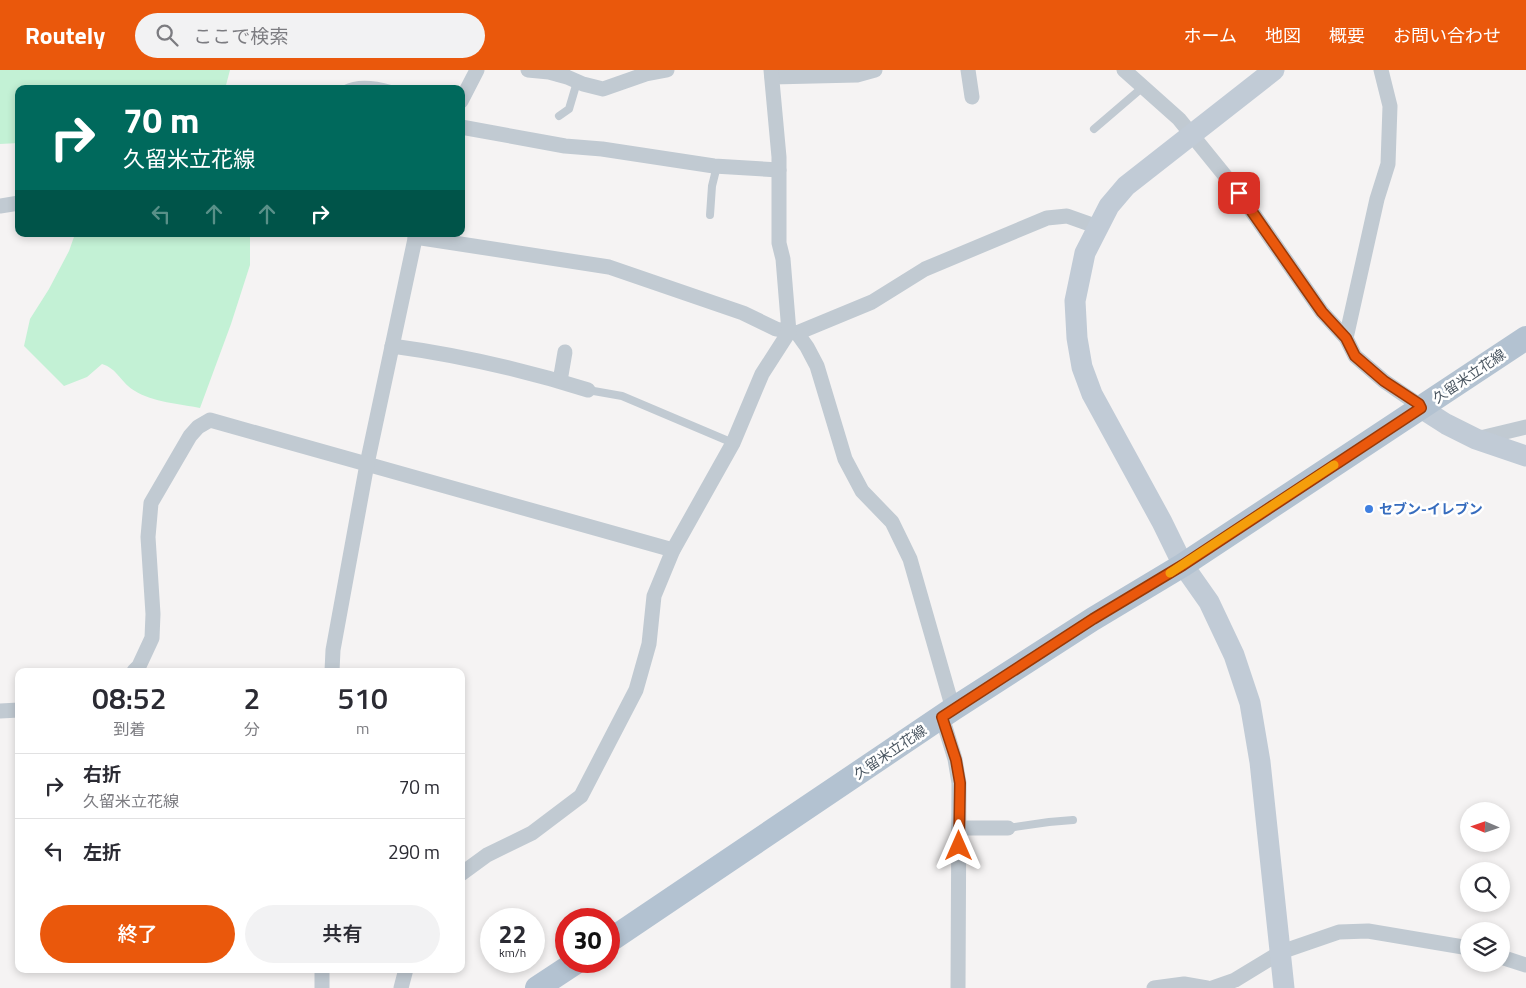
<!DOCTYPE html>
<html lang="ja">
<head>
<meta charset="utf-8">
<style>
	:root { --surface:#fff; --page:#f2f2f3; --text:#2b2b33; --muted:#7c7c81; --line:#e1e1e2; --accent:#ea580c }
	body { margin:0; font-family:"Titillium Web","Noto Sans JP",sans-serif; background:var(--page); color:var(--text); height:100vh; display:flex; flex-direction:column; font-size:19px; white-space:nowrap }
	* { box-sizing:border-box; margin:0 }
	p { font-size:16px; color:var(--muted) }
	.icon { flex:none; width:28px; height:28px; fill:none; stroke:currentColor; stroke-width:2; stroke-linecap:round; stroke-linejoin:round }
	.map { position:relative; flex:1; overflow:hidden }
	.drawer { position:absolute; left:15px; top:598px; width:450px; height:305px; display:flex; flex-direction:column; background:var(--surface); border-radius:10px; box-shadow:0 2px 8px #0003 }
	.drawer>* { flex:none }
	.hud { position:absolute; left:15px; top:15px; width:450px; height:152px; border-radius:10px; box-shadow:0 2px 8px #0003; background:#00695c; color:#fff; overflow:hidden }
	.needle { width:32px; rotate:272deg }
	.tools { position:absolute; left:1460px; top:732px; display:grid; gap:10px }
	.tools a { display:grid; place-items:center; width:50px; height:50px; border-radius:50%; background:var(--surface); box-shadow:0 2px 8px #0003; font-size:25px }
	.speed { position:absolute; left:480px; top:838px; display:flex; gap:10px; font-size:25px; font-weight:700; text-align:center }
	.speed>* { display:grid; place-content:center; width:65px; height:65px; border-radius:50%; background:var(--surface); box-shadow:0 2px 8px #0003; line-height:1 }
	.speed small { font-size:12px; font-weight:400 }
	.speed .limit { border:8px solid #d22; background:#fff; color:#111 }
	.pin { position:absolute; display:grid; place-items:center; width:42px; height:42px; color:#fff; margin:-21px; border-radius:10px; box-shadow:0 2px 8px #0006 }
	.me { position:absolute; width:55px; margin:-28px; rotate:0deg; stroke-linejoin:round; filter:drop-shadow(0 0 4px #0008) }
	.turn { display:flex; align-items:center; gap:18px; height:105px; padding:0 25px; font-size:22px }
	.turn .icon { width:65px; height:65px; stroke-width:2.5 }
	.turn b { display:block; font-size:35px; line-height:42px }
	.lanes { display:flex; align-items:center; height:48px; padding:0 25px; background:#0003; justify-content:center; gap:25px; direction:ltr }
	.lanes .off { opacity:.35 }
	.eta { display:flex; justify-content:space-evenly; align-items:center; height:85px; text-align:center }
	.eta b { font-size:30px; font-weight:600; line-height:35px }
	.cta { display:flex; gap:10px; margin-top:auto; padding:10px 25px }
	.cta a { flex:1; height:58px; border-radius:30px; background:var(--accent); color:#fff; font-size:20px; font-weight:600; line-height:58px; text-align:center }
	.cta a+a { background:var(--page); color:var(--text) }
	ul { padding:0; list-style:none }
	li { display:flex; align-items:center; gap:15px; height:65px; padding:0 25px; border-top:1px solid var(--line) }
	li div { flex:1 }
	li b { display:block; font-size:19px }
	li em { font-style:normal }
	header { display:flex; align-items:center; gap:30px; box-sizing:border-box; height:70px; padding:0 25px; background:var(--accent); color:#fff }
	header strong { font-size:24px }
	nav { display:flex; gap:28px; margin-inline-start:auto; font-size:18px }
	.search { width:350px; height:45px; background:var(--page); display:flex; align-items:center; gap:12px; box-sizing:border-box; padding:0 18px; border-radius:28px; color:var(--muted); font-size:19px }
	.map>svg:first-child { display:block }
	.green { fill:#c3f1d5 }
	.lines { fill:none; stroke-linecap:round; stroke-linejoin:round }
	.lane { stroke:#c1cad2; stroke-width:8 }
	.street { stroke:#c1cad2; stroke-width:15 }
	.secondary { stroke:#c1cbd6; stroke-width:21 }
	.primary { stroke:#b3c2d1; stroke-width:24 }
	.route-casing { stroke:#983908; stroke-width:12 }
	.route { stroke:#ea580c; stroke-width:9 }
	.slow { stroke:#f59e0b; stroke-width:9 }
	.shop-dot { fill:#3f7fe0; stroke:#fff; stroke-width:2 }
	.labels { text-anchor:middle; stroke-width:5; stroke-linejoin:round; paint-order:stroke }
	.street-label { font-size:14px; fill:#4a5661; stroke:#fff }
	.shop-label { font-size:14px; font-weight:bold; fill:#366cbe; stroke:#fff; text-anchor:start }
</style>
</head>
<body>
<header>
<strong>Routely</strong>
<div class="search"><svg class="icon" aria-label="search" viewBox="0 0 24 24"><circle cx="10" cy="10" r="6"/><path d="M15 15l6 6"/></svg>ここで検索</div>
<nav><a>ホーム</a><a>地図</a><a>概要</a><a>お問い合わせ</a></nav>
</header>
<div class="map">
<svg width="1526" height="918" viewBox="0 0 1526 918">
	<rect width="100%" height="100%" fill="#f5f3f3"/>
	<!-- green -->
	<g class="green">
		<path d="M0 0H230L225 19H19V73L0 74Z"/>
		<path d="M75 164H250V195L231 254 200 338C181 334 152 332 135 321 122 314 117 298 102 294L87 307 64 316 24 276 30 249 49 219 69 181Z"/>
	</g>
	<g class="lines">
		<!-- lane -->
		<g class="lane">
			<path d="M345 19C358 12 377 15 391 19"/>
			<path d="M559 46 569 39 577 12"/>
			<path d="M1094 59 1143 17"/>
			<path d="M710 145 712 116 717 96"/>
			<path d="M588 320 622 326 733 373"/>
			<path d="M1008 758 1049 752 1073 750"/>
		</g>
		<!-- street -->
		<g class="street">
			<path d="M528 0 549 2 567 7 583 14 603 19 646 4 667 0"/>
			<path d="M968 0 972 27"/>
			<path d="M1124 0 1179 49 1239 123 1322 242 1346 268 1355 286 1384 311 1419 335 1421 338"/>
			<path d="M772 7 857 5 875 0"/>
			<path d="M461 31 477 0"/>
			<path d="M461 57 565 76 602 79 714 96 779 100"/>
			<path d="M0 136 19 133"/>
			<path d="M415 167 609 197 743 243 776 259 797 263 872 232 925 199 1047 148 1067 146 1098 157"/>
			<path d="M797 263 807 277 817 296 845 389 862 421 892 452 910 489 953 639"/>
			<path d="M1346 268 1377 129 1388 94 1390 36 1381 0"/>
			<path d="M392 276C459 285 524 300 588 320"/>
			<path d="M560 311 565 282"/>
			<path d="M1476 369 1526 357"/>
			<path d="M134 601 139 596 152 568 153 544 148 467 151 433 190 366 198 357 210 350 673 480"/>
			<path d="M332 601 333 580 367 394 416 164"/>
			<path d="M0 641 19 640"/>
			<path d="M942 647 955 689 959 713 958 918"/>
			<path d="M959 758H1008"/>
			<path d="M461 804 487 785 532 763 581 726 636 620 649 574 654 526 673 480 733 373 762 304 789 262 783 189 779 173V87L771 0"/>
			<path d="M1501 887 1526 895"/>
			<path d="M322 918V899"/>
			<path d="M401 918 406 899"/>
			<path d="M1154 918 1184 914 1207 918"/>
			<path d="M1212 918 1235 910 1281 882 1339 862 1368 861 1469 878"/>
		</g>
		<!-- secondary -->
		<g class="secondary">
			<path d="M1274 0 1126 116 1109 136 1085 183 1075 231 1077 268 1082 297 1092 324 1162 452 1183 495 1209 532 1234 585 1250 633 1260 692 1284 918"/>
			<path d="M1421 338 1446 354 1476 369 1526 386"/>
		</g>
		<!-- primary -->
		<g class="primary">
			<path d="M609 871 953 639 1093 549 1183 495 1526 268"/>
			<path d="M537 918 578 891"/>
		</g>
	</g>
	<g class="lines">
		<!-- route casing -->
		<g class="route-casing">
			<path id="route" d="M959 776 960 713 956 690 942 647 1093 549 1183 495 1421 338 1419 334 1384 311 1355 286 1346 268 1322 242 1239 123"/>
		</g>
		<!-- route -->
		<use href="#route" class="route"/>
		<!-- slow -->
		<path class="slow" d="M1170 503 1334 395"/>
	</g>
	<!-- markers -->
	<circle class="shop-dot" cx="1369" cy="439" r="5"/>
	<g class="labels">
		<!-- street labels -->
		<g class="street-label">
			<text transform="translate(1469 306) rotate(-34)" y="5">久留米立花線</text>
			<text transform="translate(890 682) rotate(-34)" y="5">久留米立花線</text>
		</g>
		<!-- shop labels -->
		<g class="shop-label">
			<text x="1379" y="444">セブン-イレブン</text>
		</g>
	</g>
</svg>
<div class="tools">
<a><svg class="needle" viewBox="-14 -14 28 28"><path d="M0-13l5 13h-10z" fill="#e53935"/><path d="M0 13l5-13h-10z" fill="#7c7c81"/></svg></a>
<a><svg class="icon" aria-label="search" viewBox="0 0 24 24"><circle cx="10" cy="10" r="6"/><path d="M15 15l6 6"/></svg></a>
<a><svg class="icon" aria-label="layers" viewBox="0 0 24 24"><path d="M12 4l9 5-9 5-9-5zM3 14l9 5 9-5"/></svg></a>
</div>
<div class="speed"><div>22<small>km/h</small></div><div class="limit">30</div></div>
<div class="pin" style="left:1239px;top:123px;background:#d93025"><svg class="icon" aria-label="arrive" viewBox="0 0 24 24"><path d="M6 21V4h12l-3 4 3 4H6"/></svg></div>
<svg class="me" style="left:959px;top:776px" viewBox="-20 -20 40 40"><path d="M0-17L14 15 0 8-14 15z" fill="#ea580c" stroke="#fff" stroke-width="4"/></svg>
<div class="hud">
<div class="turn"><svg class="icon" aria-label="right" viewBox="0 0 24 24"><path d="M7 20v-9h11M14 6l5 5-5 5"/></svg><div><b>70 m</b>久留米立花線</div></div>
<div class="lanes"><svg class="icon off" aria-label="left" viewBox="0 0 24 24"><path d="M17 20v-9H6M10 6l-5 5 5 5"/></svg><svg class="icon off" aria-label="ahead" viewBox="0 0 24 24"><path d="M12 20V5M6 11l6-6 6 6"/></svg><svg class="icon off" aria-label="ahead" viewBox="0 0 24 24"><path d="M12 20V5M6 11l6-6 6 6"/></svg><svg class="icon" aria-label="right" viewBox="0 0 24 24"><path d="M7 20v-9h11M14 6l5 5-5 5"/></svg></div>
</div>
<section class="drawer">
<div class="eta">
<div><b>08:52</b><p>到着</p></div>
<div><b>2</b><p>分</p></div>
<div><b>510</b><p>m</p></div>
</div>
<ul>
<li><svg class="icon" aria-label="right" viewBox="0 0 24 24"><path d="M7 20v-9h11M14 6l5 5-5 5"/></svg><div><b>右折</b><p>久留米立花線</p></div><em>70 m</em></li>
<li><svg class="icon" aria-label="left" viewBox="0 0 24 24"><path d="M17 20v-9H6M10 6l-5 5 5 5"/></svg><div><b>左折</b></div><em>290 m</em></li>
</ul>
<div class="cta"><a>終了</a><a>共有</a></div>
</section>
</div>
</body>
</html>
